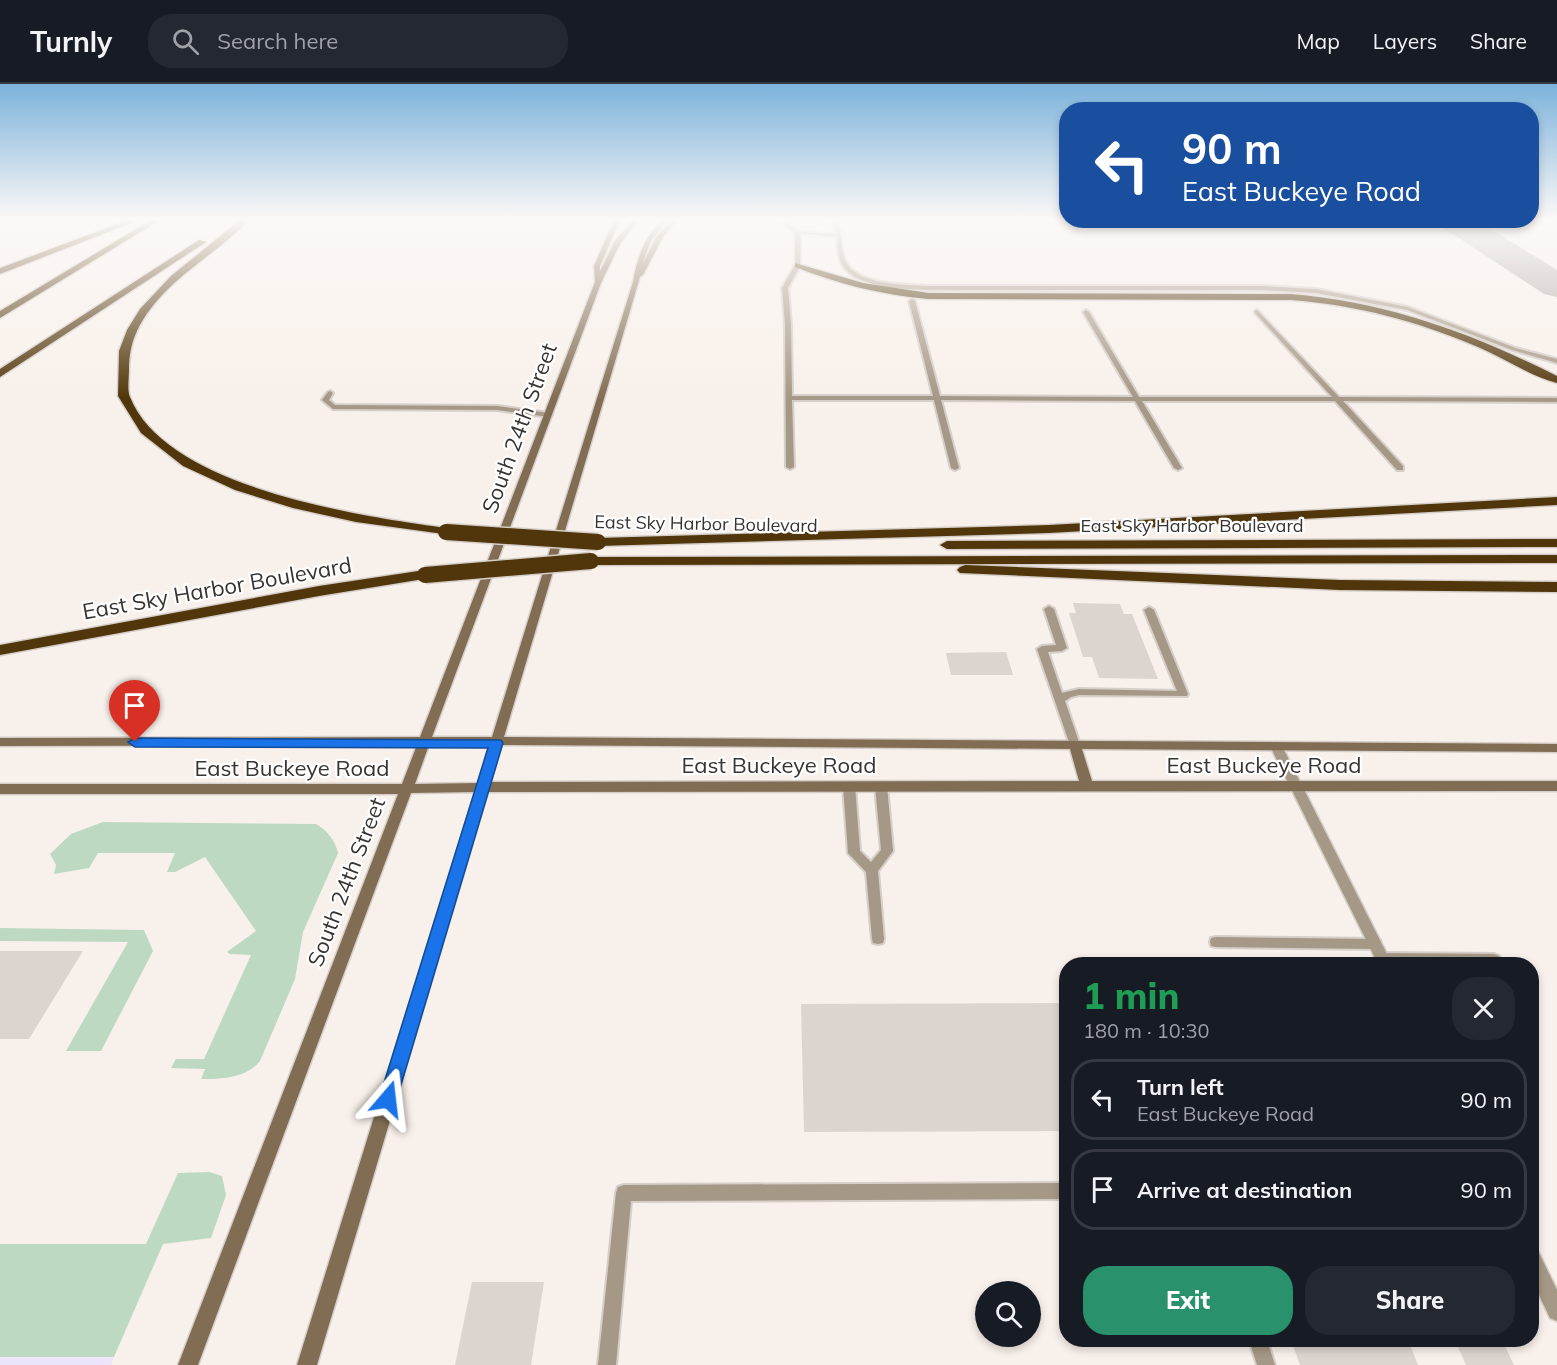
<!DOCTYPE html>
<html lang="en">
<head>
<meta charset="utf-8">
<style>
	:root { --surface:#171b24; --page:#242831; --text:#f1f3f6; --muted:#9ea1a6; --line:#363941; --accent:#2a916d }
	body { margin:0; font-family:Mulish,sans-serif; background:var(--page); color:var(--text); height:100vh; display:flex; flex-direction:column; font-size:22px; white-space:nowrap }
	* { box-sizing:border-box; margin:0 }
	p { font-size:20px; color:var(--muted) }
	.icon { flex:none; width:33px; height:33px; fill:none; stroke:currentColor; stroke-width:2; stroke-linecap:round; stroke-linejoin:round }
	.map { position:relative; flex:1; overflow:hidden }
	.sheet { position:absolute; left:1059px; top:873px; width:480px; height:390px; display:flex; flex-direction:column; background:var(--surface); border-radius:24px; box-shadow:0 3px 9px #0003 }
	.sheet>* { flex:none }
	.banner { position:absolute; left:1059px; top:18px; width:480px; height:126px; border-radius:24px; box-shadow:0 3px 9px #0003; background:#1a4fa0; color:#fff; overflow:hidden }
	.buttons { position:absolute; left:975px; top:1197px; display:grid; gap:12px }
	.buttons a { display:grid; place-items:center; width:66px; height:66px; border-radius:50%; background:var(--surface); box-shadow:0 3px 9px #0003; font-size:30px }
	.pin { position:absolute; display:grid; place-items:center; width:51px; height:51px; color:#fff; margin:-62px -26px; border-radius:50% 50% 50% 0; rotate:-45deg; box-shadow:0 0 6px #0007 }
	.pin .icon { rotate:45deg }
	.me { position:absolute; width:66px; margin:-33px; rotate:17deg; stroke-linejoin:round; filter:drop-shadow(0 0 4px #0008) }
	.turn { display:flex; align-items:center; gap:21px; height:126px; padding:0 24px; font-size:27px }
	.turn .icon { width:78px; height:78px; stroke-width:2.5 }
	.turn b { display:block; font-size:42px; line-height:51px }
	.round { display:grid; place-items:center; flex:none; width:63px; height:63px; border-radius:24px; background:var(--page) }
	.headline { display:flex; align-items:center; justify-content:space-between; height:102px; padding:0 24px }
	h1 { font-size:36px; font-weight:800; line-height:45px; color:#1e9e55 }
	.primary-button { display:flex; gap:12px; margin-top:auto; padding:12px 24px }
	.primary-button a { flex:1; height:69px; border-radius:24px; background:var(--accent); color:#fff; font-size:24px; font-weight:800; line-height:69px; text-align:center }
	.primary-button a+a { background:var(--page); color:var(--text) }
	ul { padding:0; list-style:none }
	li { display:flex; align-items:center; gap:18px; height:81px; margin:0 12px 9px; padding:0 12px; border:3px solid var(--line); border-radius:24px }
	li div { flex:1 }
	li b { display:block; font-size:22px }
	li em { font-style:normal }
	header { display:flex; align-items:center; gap:36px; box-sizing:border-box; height:84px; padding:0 30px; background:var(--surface); border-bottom:2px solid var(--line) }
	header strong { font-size:28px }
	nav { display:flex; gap:33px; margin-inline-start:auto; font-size:21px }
	.search { width:420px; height:54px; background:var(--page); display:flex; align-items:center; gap:15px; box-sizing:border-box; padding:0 21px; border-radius:24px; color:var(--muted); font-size:22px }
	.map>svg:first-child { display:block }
	.industrial { fill:#ebe4fa }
	.green { fill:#bdd9c2 }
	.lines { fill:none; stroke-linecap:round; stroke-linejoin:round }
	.taxiway { fill:#b2aba6; fill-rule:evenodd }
	.building { fill:#dcd4cf }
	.service-casing { stroke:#d5cec9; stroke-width:4 }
	.minor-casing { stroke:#d5cec9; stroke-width:3 }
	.secondary-casing { stroke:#d5cec9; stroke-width:3 }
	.motorway-casing { stroke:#d5cec9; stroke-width:3 }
	.service { fill:#a69886; fill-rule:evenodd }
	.minor { fill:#a69886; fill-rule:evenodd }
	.secondary { fill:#816d53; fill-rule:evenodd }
	.motorway { fill:#50360a; fill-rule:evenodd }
	.motorway-bridge-casing { stroke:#d5cec9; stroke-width:19; stroke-linecap:butt }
	.motorway-bridge { stroke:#50360a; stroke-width:16 }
	.route { fill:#1a73e8; stroke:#114b97; stroke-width:1.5 }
	.labels { text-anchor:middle; stroke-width:4.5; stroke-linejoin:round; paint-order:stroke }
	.far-street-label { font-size:18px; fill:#373432; stroke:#fff }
	.street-label { font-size:22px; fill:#373432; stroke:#fff }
</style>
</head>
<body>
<header>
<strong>Turnly</strong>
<div class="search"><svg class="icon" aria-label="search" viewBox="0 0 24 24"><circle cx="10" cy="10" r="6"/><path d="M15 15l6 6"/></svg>Search here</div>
<nav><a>Map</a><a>Layers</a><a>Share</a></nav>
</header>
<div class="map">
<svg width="1557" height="1281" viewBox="0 0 1557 1281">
	<rect width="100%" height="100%" fill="#f8f0ea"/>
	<!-- industrial -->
	<path class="industrial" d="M0 1273H114L111 1281H0Z"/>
	<!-- green -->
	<g class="green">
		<path d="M103 738 316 740C327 746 335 756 338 769L303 848 295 895 260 977C246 994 222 995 201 995L205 985 171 984 176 975H204L251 871 230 870 227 868 256 847 205 773 175 788H167L175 769H98L89 784 54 790 56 781 50 770 71 750Z"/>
		<path d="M0 844 144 846 153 867 101 967H66L128 858 0 857Z"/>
		<path d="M209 1088 222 1092 226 1111 211 1154 163 1160 114 1273H0V1160H146L178 1089Z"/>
	</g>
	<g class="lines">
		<!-- taxiway -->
		<path class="taxiway" d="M1438 136H1476L1557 186V213L1544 210 1442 143Z"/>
	</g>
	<!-- building -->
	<g class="building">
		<path d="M1073 519 1120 520 1124 530H1132L1158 595 1099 594 1092 573H1083L1069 529H1076Z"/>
		<path d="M1006 568 1013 591H951L946 569Z"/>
		<path d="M0 867H83L29 955H0Z"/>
		<path d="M1066 919V1007H1062L1066 1029V1047L804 1048 801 920Z"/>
		<path d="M472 1198H544L531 1281H455Z"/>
		<path d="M1291 1256H1408L1418 1281H1300Z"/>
		<path d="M1455 1256H1502L1514 1281H1466Z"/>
	</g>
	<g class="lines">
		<!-- service casing -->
		<g class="service-casing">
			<g id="service">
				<path d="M831 136H835C844 149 839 162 845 176 855 201 905 201 928 202H1261L1316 205 1408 223 1516 264 1557 275V279L1512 266 1407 226 1316 209 1261 206H928C905 205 861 204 845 185 837 176 838 164 837 153L796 149 798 148 837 150Z"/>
				<path d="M798 179 801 181 788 204 791 240 792 312H933L909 217 912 215 915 217 940 312 1133 313 1083 228 1086 226 1089 228 1139 313H1332L1255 229V227L1257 226 1339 313 1557 314V318L1343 317 1403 382V386H1397L1335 317H1142L1182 384 1178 386 1174 384 1135 317 941 316 959 384 955 386 951 384 934 316H792L794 383 790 385 786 383 785 240 782 204 795 181Z"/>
				<path d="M330 307 333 309 329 316 335 321 497 322 549 329 552 331 549 333 497 326 333 325 322 316 328 308Z"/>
				<path d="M1049 522 1054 525 1067 564 1062 567 1048 568 1062 609 1079 605 1177 607 1144 526 1149 523 1154 526 1188 610 1187 612 1079 611 1071 613 1065 617 1080 661 1079 664H1071L1037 565 1042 562 1056 561 1044 525Z"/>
				<path d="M849 698 853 699 855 702 860 767 871 778 881 766 875 702 877 699H885L887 702 893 767 878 787 884 855 883 859 878 860 873 859 872 855 866 788 848 769 843 702 845 699Z"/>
				<path d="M1216 853 1375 855 1380 856 1381 860 1380 864 1375 865 1216 863 1211 862 1210 858 1211 854Z"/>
				<path d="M1383 869 1494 870 1499 872 1501 876 1497 880H1383L1378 879 1376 875 1378 871Z"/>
				<path d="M1066 1099V1115L631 1117 616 1281H598L616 1109 618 1103 624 1101Z"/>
				<path d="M1249 1256H1267L1275 1281H1257Z"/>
			</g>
		</g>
		<!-- minor casing -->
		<g class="minor-casing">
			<g id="minor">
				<path d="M779 136H785L801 149 800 182 795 181V150Z"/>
				<path d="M1276 658 1282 662 1392 880H1378L1270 662Z"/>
				<path d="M1532 1167 1539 1169 1557 1206V1237L1550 1234 1532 1196Z"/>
			</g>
		</g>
		<!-- secondary casing -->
		<g class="secondary-casing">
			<path id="secondary" d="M614 136H620L600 182V187L615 157 633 136H639L621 158 601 199 432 653H492L633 198C637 174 644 154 662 136H668L651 157 642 181 657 152 671 136H677L663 153 643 191 640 193 504 653 1557 660V668L1082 665 1092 697H1557V707L488 708 317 1281H297L475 708 411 709 198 1281H178L398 710H0V700H402L417 661 0 662V654L420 653 595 198 594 182ZM429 661H489L478 699 415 700ZM501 661 1070 665 1079 697 490 698Z"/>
		</g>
		<!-- motorway casing -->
		<g class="motorway-casing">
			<g id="motorway">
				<path d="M128 136H139L0 190V184Z"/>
				<path d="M151 136H160L0 234V227Z"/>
				<path d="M240 136H249C213 174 161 197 137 247 131 260 129 272 129 286 129 294 127 306 130 313 166 404 360 432 446 444L451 445V451L356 438 293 424 235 406 183 382 141 349 118 312 119 267 127 246 140 225 171 192Z"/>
				<path d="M199 156 206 158 0 293V285Z"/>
				<path d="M795 179 863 199 929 209 1291 210C1387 218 1472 249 1557 292V299C1530 292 1504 274 1478 263 1417 237 1357 221 1291 216L929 215C882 211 838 200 795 183Z"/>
				<path d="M1557 413V421L1049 449 598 462 591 458 598 454 1049 441Z"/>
				<path d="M1557 455V463L947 465 940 461 947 457Z"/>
				<path d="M1557 471V479L591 481 584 477 591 473Z"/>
				<path d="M965 481 1340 496 1557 498V508L1340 506 960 489 957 486 960 483Z"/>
				<path d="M425 486 433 491 430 494 319 512 0 571V561L319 502Z"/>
			</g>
		</g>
		<!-- service -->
		<use href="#service" class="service"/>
		<!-- minor -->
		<use href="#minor" class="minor"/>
		<!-- secondary -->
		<use href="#secondary" class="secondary"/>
		<!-- motorway -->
		<use href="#motorway" class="motorway"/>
		<!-- motorway-bridge casing -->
		<g class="motorway-bridge-casing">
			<g id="motorway-bridge">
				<path d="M446 448 598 458"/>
				<path d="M425 491 591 477"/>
			</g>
		</g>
		<!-- motorway-bridge -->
		<use href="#motorway-bridge" class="motorway-bridge"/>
	</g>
	<!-- sky -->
	<linearGradient id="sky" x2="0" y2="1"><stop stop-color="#7cb3dc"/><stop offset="0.43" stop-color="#fcf8f6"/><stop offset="1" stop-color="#fcf8f6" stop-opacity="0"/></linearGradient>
	<rect width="1557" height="315" fill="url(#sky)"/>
	<!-- route -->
	<path class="route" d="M135 654 501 656 503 659 395 1021 388 1024 381 1021 379 1015 488 664 135 663 128 658Z"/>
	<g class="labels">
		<!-- far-street labels -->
		<g class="far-street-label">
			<text transform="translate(706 440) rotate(1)" y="6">East Sky Harbor Boulevard</text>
			<text x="1192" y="448">East Sky Harbor Boulevard</text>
		</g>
		<!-- street labels -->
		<g class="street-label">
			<text transform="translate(519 344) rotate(-70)" y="8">South 24th Street</text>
			<text transform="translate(217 504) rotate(-10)" y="8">East Sky Harbor Boulevard</text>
			<text x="779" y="689">East Buckeye Road</text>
			<text x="1264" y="689">East Buckeye Road</text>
			<text x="292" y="692">East Buckeye Road</text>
			<text transform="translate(346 798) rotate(-69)" y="8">South 24th Street</text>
		</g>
	</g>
</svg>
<div class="buttons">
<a><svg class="icon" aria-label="search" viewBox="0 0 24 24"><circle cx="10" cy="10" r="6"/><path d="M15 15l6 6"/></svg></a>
</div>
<div class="pin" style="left:135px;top:658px;background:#d93025"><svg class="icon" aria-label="arrive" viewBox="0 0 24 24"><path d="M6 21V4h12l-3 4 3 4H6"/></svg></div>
<svg class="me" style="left:388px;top:1015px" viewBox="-20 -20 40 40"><path d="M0-17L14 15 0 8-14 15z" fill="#1a73e8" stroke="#fff" stroke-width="4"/></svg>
<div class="banner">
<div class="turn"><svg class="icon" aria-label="left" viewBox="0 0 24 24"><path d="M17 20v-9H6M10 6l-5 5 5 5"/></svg><div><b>90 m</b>East Buckeye Road</div></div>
</div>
<section class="sheet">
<div class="headline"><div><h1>1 min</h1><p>180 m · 10:30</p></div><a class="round"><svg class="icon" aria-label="close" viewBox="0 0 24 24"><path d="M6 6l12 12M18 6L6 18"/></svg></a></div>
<ul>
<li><svg class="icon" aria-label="left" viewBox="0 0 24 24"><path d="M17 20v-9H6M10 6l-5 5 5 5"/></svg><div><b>Turn left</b><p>East Buckeye Road</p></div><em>90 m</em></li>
<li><svg class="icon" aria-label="arrive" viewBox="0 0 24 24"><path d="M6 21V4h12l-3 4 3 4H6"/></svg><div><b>Arrive at destination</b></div><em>90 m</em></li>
</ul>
<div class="primary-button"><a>Exit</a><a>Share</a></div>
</section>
</div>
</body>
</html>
